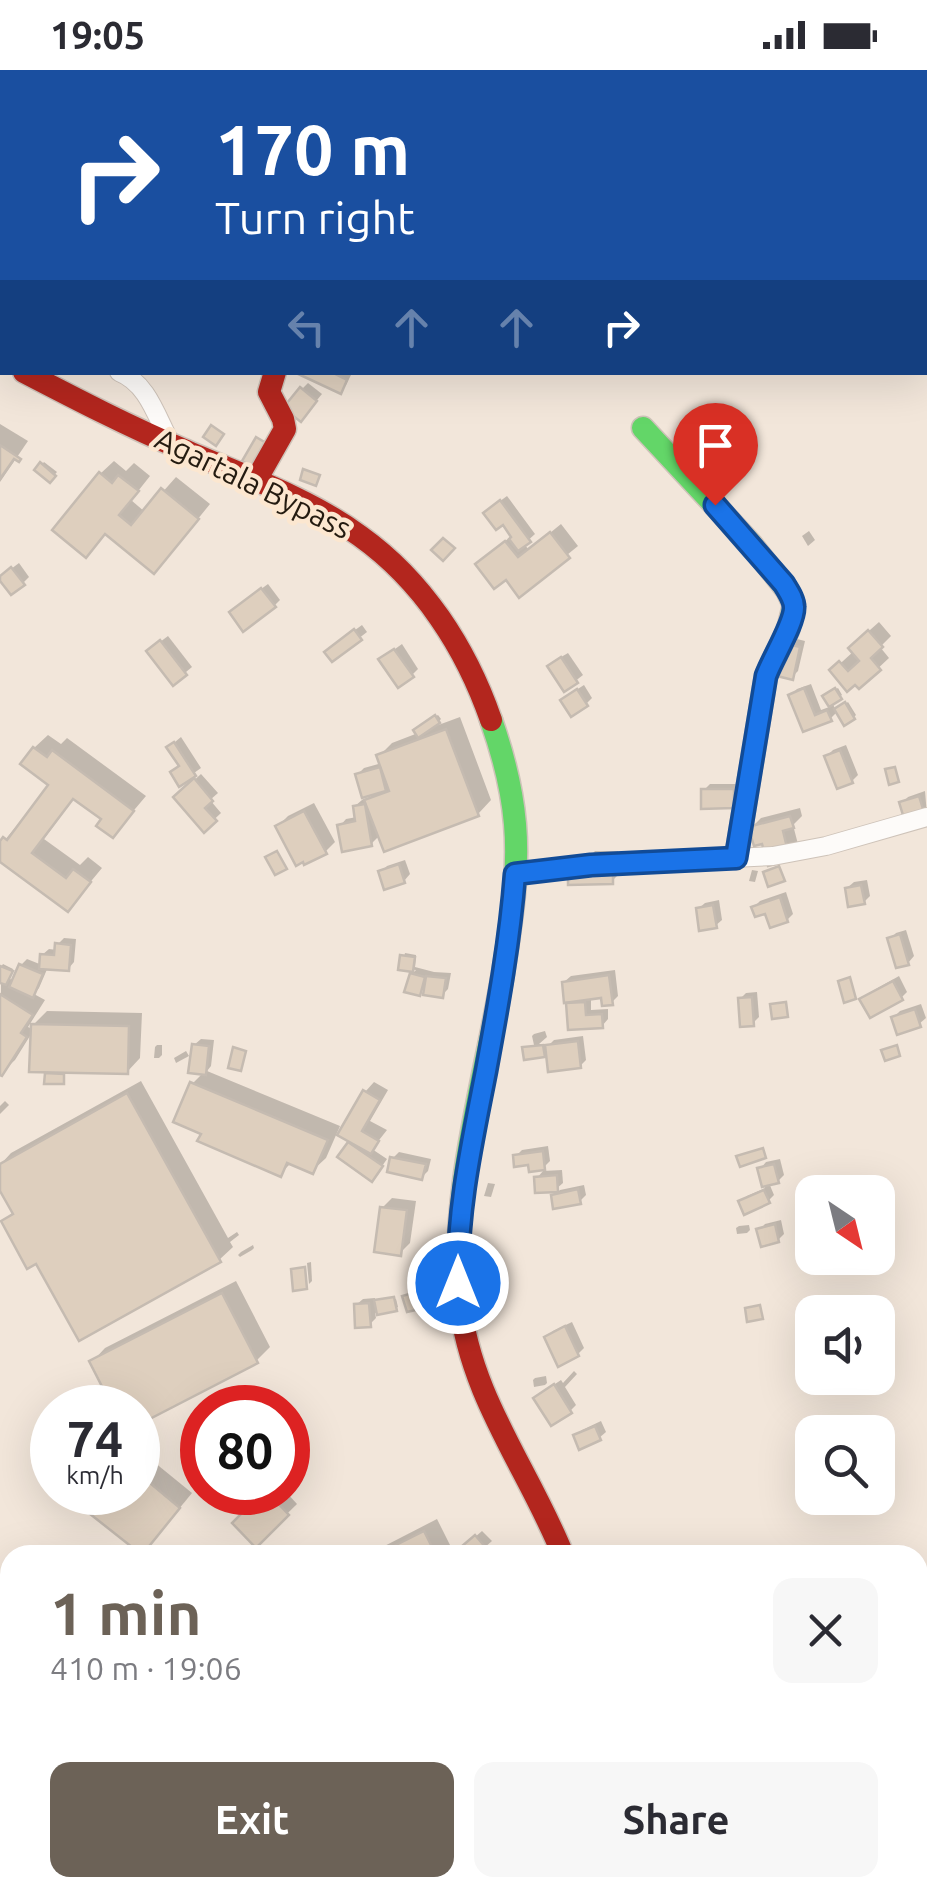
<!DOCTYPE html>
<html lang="en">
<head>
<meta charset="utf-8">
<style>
	:root { --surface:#fff; --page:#f7f7f7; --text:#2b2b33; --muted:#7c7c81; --accent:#6c6257 }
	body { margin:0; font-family:Ubuntu,sans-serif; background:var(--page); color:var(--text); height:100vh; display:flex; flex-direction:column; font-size:38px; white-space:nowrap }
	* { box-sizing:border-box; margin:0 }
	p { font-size:32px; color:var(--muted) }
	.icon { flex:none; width:55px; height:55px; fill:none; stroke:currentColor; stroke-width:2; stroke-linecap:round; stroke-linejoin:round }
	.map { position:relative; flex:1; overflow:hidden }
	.details { position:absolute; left:0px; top:1475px; width:928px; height:352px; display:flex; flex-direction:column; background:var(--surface); border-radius:30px 30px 0 0; box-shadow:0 10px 40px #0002 }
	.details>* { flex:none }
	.guide { position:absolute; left:0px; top:0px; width:928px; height:305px; box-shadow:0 10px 40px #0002; background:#1a4fa0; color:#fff; overflow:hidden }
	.needle { width:65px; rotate:145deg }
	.fabs { position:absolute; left:795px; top:1105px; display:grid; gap:20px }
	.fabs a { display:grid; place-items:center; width:100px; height:100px; border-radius:20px; background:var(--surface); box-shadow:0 10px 40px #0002; font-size:50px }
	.speed { position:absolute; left:30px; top:1315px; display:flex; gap:20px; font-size:50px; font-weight:700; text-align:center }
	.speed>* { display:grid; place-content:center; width:130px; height:130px; border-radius:50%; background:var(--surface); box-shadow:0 10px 40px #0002; line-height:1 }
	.speed small { font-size:25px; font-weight:400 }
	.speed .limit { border:15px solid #d22; background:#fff; color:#111 }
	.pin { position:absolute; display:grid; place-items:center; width:85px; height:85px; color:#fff; margin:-102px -42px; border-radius:50% 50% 50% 0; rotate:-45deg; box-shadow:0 0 10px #0007 }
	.pin .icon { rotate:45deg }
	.me { position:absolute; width:110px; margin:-55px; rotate:0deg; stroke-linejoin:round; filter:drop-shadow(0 0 8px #0008) }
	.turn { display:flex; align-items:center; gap:35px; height:210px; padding:0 50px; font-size:45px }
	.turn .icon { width:130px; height:130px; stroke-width:2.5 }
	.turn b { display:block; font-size:70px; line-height:85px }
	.lanes { display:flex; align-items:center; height:95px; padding:0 50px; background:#0003; justify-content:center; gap:50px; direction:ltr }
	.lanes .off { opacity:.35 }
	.round { display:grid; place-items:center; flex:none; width:105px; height:105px; border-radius:20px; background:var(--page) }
	.overview { display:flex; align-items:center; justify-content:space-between; height:170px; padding:0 50px }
	h1 { font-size:60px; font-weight:700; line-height:75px; color:var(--accent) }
	.action { display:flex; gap:20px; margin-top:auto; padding:20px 50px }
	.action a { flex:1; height:115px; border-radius:20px; background:var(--accent); color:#fff; font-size:40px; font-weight:700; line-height:115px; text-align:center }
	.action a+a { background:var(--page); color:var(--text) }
	.status { display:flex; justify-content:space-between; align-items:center; height:70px; padding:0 50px; background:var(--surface); direction:ltr }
	.status svg { height:28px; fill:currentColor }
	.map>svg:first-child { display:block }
	.shadow { fill:#0003 }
	.building { fill:#decfbe; stroke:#c5bbb1; stroke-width:2.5 }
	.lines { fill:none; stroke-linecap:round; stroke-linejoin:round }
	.street-casing { stroke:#cec3b9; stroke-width:20 }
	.fast-casing { stroke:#cec3b9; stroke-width:25 }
	.slow-casing { stroke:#cec3b9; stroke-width:25 }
	.jam-casing { stroke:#cec3b9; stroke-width:25 }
	.street { stroke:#fdfbf9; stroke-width:18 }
	.fast { stroke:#63d668; stroke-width:22 }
	.slow { stroke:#ff974d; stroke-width:22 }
	.jam { stroke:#b3261e; stroke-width:22 }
	.route-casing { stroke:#114b97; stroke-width:25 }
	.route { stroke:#1a73e8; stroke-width:18 }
	.labels { text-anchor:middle; stroke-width:9; stroke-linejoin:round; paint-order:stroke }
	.street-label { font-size:30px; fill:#241b10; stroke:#fce7d0 }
</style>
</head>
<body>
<div class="status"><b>19:05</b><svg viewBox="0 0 49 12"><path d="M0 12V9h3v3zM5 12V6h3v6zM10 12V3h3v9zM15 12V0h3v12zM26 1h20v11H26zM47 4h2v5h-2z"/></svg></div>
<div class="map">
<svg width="927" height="1827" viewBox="0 0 927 1827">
	<rect width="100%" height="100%" fill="#f2e6da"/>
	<!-- shadow -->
	<g class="shadow">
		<path d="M300 302H350L352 303 346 315 340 321Z"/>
		<path d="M308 313 322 324 307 342 302 319Z"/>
		<path d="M0 354 28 371 0 412Z"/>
		<path d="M114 391 126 401 134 393 150 406 131 430 145 442 176 407 210 434 167 487 107 462 100 404Z"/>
		<path d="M44 392 57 402 50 410 37 400Z"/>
		<path d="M507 426 535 464 524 474 529 480 561 454 578 476 519 524 488 484 513 465 492 437Z"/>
		<path d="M809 461 815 470 808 476 802 466Z"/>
		<path d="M19 493 29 507 23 513 7 502Z"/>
		<path d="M268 514 280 530 274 536H238Z"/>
		<path d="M879 552 891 566 880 577 889 588 859 616 832 601 854 581 861 568Z"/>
		<path d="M362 555 367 562 332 589 333 576Z"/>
		<path d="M168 566 192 597 174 612 156 575Z"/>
		<path d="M793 568 805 571 798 601 792 607Z"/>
		<path d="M402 574 418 599 412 605 388 584Z"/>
		<path d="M568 583 583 605 565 619 556 590Z"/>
		<path d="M811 614 821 640 832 636 825 626 838 618 842 625 832 632 836 641 848 632 856 645 854 647 838 641 830 649 805 659 791 625 797 619Z"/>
		<path d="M584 615 592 628 586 634 570 624Z"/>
		<path d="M438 645 441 649 433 657 460 647 491 730 478 744 380 765 371 774 340 756 346 749 357 747 355 736 362 730 369 729 377 721 358 704 364 698 382 693 379 686 392 673 418 663V658Z"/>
		<path d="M48 665 61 674 67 668 146 726 113 765 104 749 75 727 44 769 80 795 88 787 102 798 68 839 0 789V776L51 714 34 678Z"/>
		<path d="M181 667 201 698 180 713 181 695 169 677Z"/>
		<path d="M846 675 858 705 852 711 827 686 833 680Z"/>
		<path d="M201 704 218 723 210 730 221 743 204 759 176 727Z"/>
		<path d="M710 714H739V730L704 720Z"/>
		<path d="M925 721 927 745 902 733 908 727Z"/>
		<path d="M314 733 335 772 325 782 278 756 288 746Z"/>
		<path d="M800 738 802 746 793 755 799 778 764 771 751 758 761 748Z"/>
		<path d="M595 781H618V805L612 811 589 787Z"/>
		<path d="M405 790 410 804 404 811 381 802 387 796Z"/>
		<path d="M752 800 758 801 755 812 749 811Z"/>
		<path d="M867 810 870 826 864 832 847 818 854 812Z"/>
		<path d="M786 822 793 844 787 850 754 837 760 831Z"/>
		<path d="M719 830 722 850 715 856 698 839 705 833Z"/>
		<path d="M906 860 914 886 908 893 890 869 896 863Z"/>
		<path d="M64 868 76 869 74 892 68 899 48 897 39 918 34 924 45 930 28 957 30 958 47 941 142 943 140 988 127 1002 65 1000V1009L63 1011 47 1004 51 1000 33 961 15 990 1 1003V897L3 894 13 899 9 908 14 912 21 895 27 889 42 895V885L49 879 57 880V875Z"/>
		<path d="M405 883 416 885 415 897 434 902 451 903 448 919 442 925 427 915 419 924 412 904 416 900 401 898Z"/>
		<path d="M615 900 618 926 612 932 603 925 591 927V940L608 939V949L602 956 570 957 569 932 564 912 571 906Z"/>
		<path d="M899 906 907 922 901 928 863 929 869 923Z"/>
		<path d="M757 922 759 947 752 954 740 929 746 923Z"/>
		<path d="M921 934 926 948 919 954 894 947 900 941Z"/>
		<path d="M545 961 547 967 539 974H545L546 978 554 970 583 966 586 990 580 996 548 980 544 985 525 978 534 975 532 966 534 964Z"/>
		<path d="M201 969 214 970 211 996 207 1001 340 1056 326 1088 312 1101 292 1092 280 1104 204 1062 192 1014 204 1002 194 975Z"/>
		<path d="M157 975H162V985L159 988H154L155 977Z"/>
		<path d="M186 981 189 986 176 993 174 988Z"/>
		<path d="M141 1011 228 1168 237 1162 239 1165 230 1172 233 1177 219 1190 37 1191 4 1151 14 1141 0 1116V1095L11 1083Z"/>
		<path d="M374 1012 388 1020 370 1051 387 1060 372 1079 387 1089 378 1102 341 1087 352 1071 365 1022Z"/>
		<path d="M5 1031 9 1035 0 1044V1036Z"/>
		<path d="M548 1076 550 1091 544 1097 516 1086 522 1080Z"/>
		<path d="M399 1082 431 1089 428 1101 422 1107 393 1088Z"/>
		<path d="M780 1089 784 1105 778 1111 769 1113 774 1125 768 1131 741 1132 747 1126 765 1118 760 1099 766 1092Z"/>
		<path d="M562 1100 563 1113 556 1119 537 1108 543 1101Z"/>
		<path d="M488 1113 495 1114 491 1127 484 1126Z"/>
		<path d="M584 1115 586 1125 580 1131 553 1126 560 1120Z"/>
		<path d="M392 1128 416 1131 410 1173 400 1183 382 1138Z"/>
		<path d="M781 1150 784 1164 778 1170 759 1160 765 1154Z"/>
		<path d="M749 1155 750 1160 747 1163 737 1164 736 1158 739 1156Z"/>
		<path d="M253 1175 254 1178 252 1180 240 1187 238 1185 241 1182Z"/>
		<path d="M311 1192 312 1211 309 1214 307 1193Z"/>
		<path d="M236 1211 270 1277 256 1291 138 1352V1338L92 1292 105 1278Z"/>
		<path d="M375 1228V1233L396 1229 398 1237 375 1243 376 1248 370 1254 356 1235 363 1229Z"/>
		<path d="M572 1252 584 1278 578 1284 547 1267 553 1261Z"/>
		<path d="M574 1301 577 1304 565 1317 576 1335 570 1341 543 1322 561 1310 563 1313Z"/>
		<path d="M546 1306 547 1313 545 1315 534 1317 533 1310 535 1308Z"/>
		<path d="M62 1329 69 1338H54L53 1336Z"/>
		<path d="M601 1351 606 1362 599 1368 576 1366 582 1360Z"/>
		<path d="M52 1375V1385L47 1388 44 1383Z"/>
		<path d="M138 1379 192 1423 155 1468 138 1422Z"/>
		<path d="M266 1422H286L297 1434 256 1474Z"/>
		<path d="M437 1449 455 1485H367Z"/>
		<path d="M482 1461 492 1471 476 1485H461L458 1482Z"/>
		<path d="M389 1822 390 1827H364V1826Z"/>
	</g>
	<!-- building -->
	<g class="building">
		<path d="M294 302H331L347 310 341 324Z"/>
		<path d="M300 317 317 331 301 352 283 338Z"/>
		<path d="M211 355 224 364 216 376 203 367Z"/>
		<path d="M256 367 266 373 252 397 242 391Z"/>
		<path d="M0 375 21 389 19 392 14 389 0 409Z"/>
		<path d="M40 392 56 406 50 413 34 400Z"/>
		<path d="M721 394 731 408 718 417 709 403Z"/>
		<path d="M303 399 320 405 316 416 300 410Z"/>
		<path d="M99 402 112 413 118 405 139 421 119 445 131 455 161 418 199 449 154 504 105 464 86 488 52 460Z"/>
		<path d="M500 430 531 472 518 481 509 469 511 467 503 455 496 460 483 443Z"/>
		<path d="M550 462 570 488 519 528 506 510 494 519 475 494 505 471 518 487Z"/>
		<path d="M443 468 455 478 443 491 431 480Z"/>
		<path d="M11 497 25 515 11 525 0 511V506Z"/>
		<path d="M261 518 276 537 243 562 229 542Z"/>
		<path d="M354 559 362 570 332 592 324 582Z"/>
		<path d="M868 560 883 577 871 588 881 600 859 619 855 615 847 622 829 600 839 591 848 601 859 591 848 578Z"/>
		<path d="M160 570 187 605 173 616 146 581Z"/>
		<path d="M784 573 800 577 793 610 777 606Z"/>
		<path d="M394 579 414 607 398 618 378 589Z"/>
		<path d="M561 587 578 613 564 622 547 596Z"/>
		<path d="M804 618 815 645 827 640 832 651 803 662 788 625Z"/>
		<path d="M835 618 842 629 829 637 822 626Z"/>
		<path d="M577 619 588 636 571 647 560 630Z"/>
		<path d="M845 632 855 649 844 656 834 639Z"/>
		<path d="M435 645 440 653 418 668 413 660Z"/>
		<path d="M446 659 479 746 384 782 364 730 389 721 376 685Z"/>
		<path d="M174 672 196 706 179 717 170 702 179 696 166 677Z"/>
		<path d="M33 677 47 687 52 680 134 741 113 768 96 756 101 749 73 729 32 783 66 808 73 799 91 812 68 842 0 792V771L3 767 7 770 48 715 20 694Z"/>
		<path d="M840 680 853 713 837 719 824 686Z"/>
		<path d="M380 697 386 721 362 728 355 704Z"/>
		<path d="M895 697 899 712 889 715 885 699Z"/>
		<path d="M194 708 213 731 205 738 217 751 204 763 173 727Z"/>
		<path d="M701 719H734V738L701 739Z"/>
		<path d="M919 726 926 749 906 755 899 732Z"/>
		<path d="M365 734 372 776 342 782 337 755 355 751 353 736Z"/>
		<path d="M304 741 327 784 304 795 303 792 296 796 275 756Z"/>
		<path d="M790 746 794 758 783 761 790 790 768 796 762 774 754 776 748 757Z"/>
		<path d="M277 781 287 799 275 805 265 787Z"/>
		<path d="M586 786H613V814L568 815V797H586Z"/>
		<path d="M399 794 405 813 384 820 378 801Z"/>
		<path d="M779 796 785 811 768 817 763 802Z"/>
		<path d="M861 815 865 834 848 837 845 818Z"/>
		<path d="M780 827 788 852 770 858 765 844 755 847 751 837Z"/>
		<path d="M713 835 717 858 699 861 696 838Z"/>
		<path d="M900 864 909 895 896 898 887 868Z"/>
		<path d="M55 873 71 875 69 901 39 899 40 884 54 885Z"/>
		<path d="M400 885 415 887 413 902 398 900Z"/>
		<path d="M19 894 43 904 33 928 9 917Z"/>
		<path d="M0 896 13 901 6 915 0 913Z"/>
		<path d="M410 903 425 907 420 926 404 922Z"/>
		<path d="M609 905 613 935 602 936 601 928 564 933 562 912Z"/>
		<path d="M426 906 446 908 443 928 423 925Z"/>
		<path d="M850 907 856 929 844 933 838 911Z"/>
		<path d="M893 911 903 930 870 948 859 929Z"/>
		<path d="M0 924 33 945 21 963 27 967 2 1006 0 1005Z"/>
		<path d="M752 927 754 956 740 957 738 928Z"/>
		<path d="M585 932 586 945 602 944 603 958 568 960 566 933Z"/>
		<path d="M786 932 788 947 772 949 770 934Z"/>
		<path d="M915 939 921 957 897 965 891 947Z"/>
		<path d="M31 954 129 956 128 1004 29 1002Z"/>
		<path d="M578 971 581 998 548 1002 545 975Z"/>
		<path d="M192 974 209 976 206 1005 188 1003Z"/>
		<path d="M543 975 545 987 524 990 522 977Z"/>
		<path d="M897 975 900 986 885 991 881 980Z"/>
		<path d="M233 977 246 981 241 1001 228 998Z"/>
		<path d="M45 1003 64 1004V1014H44Z"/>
		<path d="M190 1012 328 1070 313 1104 287 1093 281 1107 197 1071 201 1064 173 1052Z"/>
		<path d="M363 1020 380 1030 362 1061 379 1071 371 1084 337 1065Z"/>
		<path d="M127 1023 221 1192 79 1271 36 1194 27 1199 1 1151 13 1144 0 1121V1094Z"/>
		<path d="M348 1072 383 1096 372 1112 337 1087Z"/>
		<path d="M763 1078 766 1088 740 1097 736 1086Z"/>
		<path d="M543 1081 545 1100 529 1102 528 1095 514 1097 513 1085Z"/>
		<path d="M390 1087 426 1094 422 1110 387 1102Z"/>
		<path d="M774 1094 779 1113 762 1117 757 1098Z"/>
		<path d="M557 1105 558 1122 535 1123 534 1107Z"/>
		<path d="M578 1119 581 1134 553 1139 551 1125Z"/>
		<path d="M764 1120 770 1133 744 1145 738 1131Z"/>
		<path d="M380 1137 407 1140 401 1186 374 1182Z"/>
		<path d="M775 1154 779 1172 761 1177 756 1159Z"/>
		<path d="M305 1197 307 1219 293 1221 291 1199Z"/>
		<path d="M416 1222 420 1239 407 1242 402 1226Z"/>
		<path d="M222 1223 258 1293 138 1355V1338H113L89 1291Z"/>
		<path d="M394 1227 397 1241 377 1245 374 1230Z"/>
		<path d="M369 1233 371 1257 355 1258 354 1234Z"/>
		<path d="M760 1235 763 1249 747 1252 745 1238Z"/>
		<path d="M565 1256 579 1286 558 1297 544 1267Z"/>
		<path d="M554 1314 572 1343 551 1356 533 1328Z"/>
		<path d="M595 1356 601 1370 579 1380 573 1365Z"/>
		<path d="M199 1364 202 1368V1401L182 1381Z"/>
		<path d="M138 1403 180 1438 142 1485 80 1436 91 1422H138Z"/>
		<path d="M217 1422H240L225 1438 213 1426Z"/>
		<path d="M263 1422H267L289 1445 256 1478 232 1453Z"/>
		<path d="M424 1461 436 1485H376Z"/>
		<path d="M475 1465 487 1479 480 1485H458L455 1482Z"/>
	</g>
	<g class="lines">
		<!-- street casing -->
		<g class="street-casing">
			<g id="street">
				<path d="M119 302C147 313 156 345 169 370"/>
				<path d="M515 804 591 795 773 786 826 776 927 747"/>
			</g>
		</g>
		<!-- fast casing -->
		<g class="fast-casing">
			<g id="fast">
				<path d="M643 358 751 474 787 520 794 535 788 560 766 606 736 788"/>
				<path d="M460 1231C450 1117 487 1004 505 891 512 846 519 800 515 754 512 718 503 684 491 650"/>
			</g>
		</g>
		<!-- slow casing -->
		<g class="slow-casing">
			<path id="slow" d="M607 1818V1827"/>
		</g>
		<!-- jam casing -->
		<g class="jam-casing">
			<g id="jam">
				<path d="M0 290 2 291"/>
				<path d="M24 302C76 329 128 356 182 379 241 405 307 427 360 466 423 511 466 578 491 650"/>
				<path d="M255 412 285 359 283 349 269 322 275 302"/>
				<path d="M460 1231C469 1325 529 1400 563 1485"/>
			</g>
		</g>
		<!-- street -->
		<use href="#street" class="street"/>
		<!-- fast -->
		<use href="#fast" class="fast"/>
		<!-- slow -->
		<use href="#slow" class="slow"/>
		<!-- jam -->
		<use href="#jam" class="jam"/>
	</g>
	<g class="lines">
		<!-- route casing -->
		<g class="route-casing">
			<path id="route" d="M458 1213C457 1138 472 1073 486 1001 498 936 510 870 515 804L591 795 736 788 766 606C772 589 795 552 794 537 794 529 788 521 784 514L715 435"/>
		</g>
		<!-- route -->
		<use href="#route" class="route"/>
	</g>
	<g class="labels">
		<!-- street labels -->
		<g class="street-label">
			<text transform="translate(253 414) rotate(26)" y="10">Agartala Bypass</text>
		</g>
	</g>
</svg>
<div class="fabs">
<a><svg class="needle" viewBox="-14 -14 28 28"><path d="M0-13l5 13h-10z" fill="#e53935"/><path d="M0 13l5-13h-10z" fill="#7c7c81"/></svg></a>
<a><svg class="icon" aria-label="sound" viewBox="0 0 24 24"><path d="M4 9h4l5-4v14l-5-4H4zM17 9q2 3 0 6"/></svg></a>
<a><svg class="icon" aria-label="search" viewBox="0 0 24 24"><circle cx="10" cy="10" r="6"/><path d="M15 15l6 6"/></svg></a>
</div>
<div class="speed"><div>74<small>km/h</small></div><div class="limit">80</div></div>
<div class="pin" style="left:715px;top:435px;background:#d93025"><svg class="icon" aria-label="arrive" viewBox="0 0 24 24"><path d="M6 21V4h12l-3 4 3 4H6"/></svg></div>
<svg class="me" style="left:458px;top:1213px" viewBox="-20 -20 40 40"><circle r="17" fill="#1a73e8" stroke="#fff" stroke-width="3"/><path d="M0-11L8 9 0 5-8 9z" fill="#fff"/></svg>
<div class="guide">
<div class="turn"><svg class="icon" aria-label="right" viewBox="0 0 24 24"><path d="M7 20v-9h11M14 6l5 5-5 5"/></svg><div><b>170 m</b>Turn right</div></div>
<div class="lanes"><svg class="icon off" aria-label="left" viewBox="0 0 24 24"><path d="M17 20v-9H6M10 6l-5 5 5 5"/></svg><svg class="icon off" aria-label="ahead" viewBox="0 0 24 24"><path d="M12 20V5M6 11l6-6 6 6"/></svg><svg class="icon off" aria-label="ahead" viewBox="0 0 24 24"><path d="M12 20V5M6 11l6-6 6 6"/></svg><svg class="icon" aria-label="right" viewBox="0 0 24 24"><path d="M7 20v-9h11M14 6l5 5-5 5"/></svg></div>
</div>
<section class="details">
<div class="overview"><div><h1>1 min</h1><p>410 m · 19:06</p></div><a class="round"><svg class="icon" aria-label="close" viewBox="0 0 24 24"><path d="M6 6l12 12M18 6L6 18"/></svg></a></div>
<div class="action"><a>Exit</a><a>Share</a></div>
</section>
</div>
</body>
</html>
